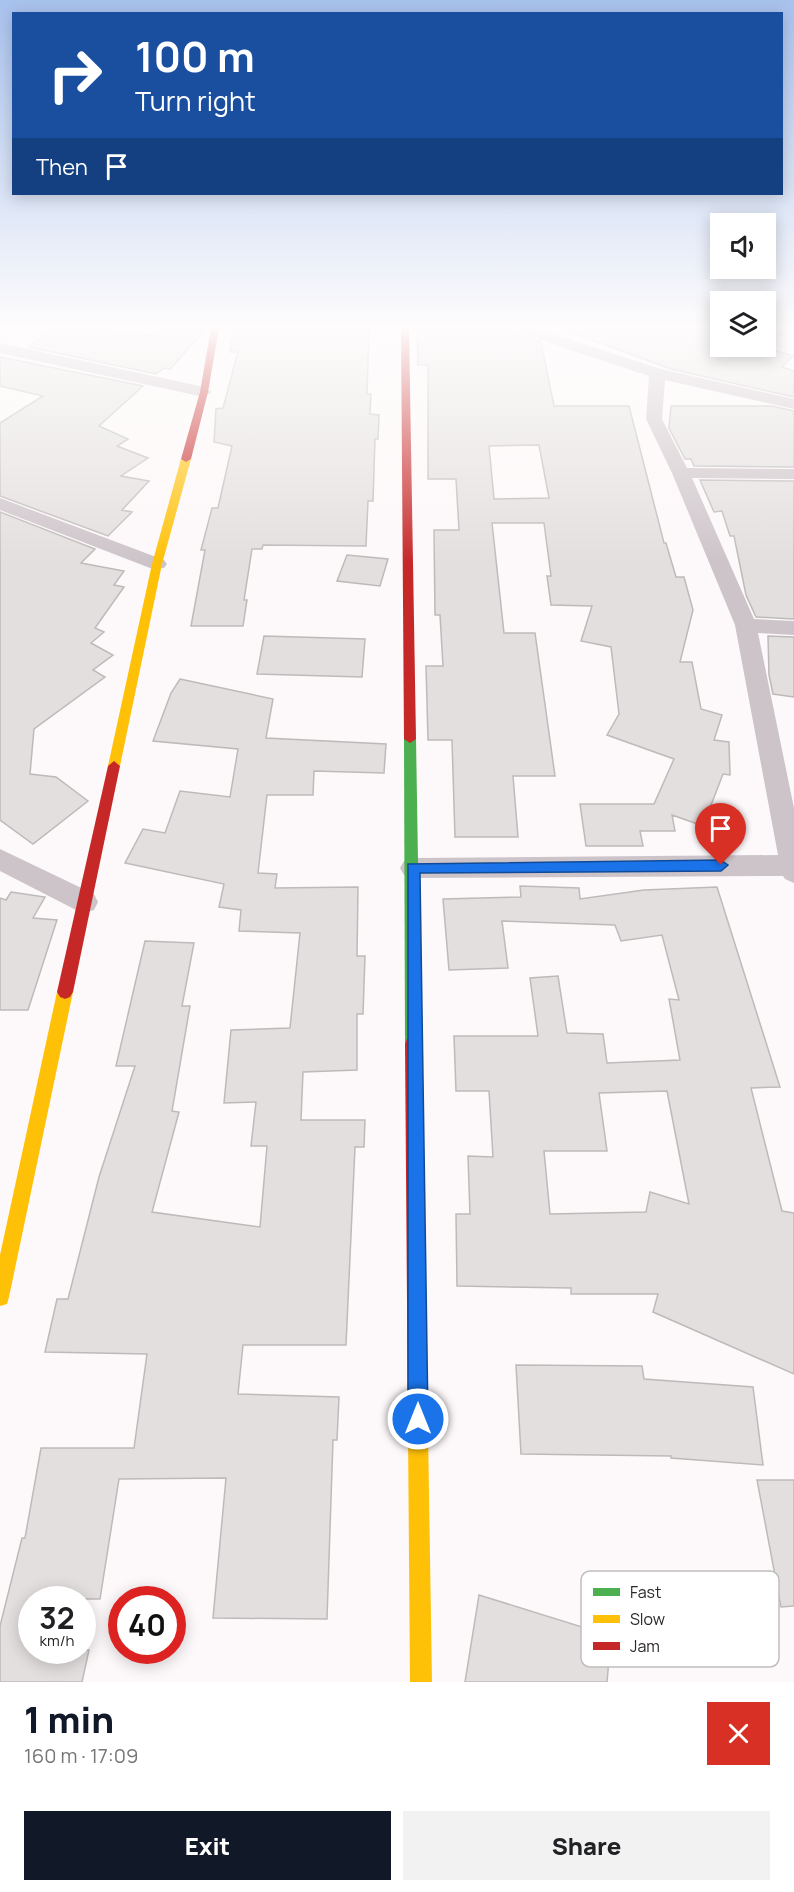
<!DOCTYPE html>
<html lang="en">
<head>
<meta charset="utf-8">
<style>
	:root { --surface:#fff; --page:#f2f2f2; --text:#202124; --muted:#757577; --accent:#111827 }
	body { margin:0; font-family:Manrope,sans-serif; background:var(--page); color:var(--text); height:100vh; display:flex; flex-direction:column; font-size:22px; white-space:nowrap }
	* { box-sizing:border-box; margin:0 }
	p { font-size:20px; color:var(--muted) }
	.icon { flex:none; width:33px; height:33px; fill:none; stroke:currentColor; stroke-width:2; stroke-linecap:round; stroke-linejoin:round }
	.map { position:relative; height:1682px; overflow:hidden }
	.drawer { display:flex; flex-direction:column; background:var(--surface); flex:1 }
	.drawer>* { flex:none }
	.top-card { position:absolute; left:12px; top:12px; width:771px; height:183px; border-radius:0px; box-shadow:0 3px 15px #0003; background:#1a4fa0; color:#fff; overflow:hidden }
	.fabs { position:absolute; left:710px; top:213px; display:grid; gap:12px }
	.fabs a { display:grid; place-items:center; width:66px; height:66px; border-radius:0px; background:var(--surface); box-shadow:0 3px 15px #0003; font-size:30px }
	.speed { position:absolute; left:18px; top:1586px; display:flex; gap:12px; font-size:30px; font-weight:700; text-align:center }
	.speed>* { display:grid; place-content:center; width:78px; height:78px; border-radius:50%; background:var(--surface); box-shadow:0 3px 15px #0003; line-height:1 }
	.speed small { font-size:15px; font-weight:400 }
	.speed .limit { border:9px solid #d22; background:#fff; color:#111 }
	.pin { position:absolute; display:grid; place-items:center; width:51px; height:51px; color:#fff; margin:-62px -26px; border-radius:50% 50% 50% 0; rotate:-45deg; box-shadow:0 0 6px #0007 }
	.pin .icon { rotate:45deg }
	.me { position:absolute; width:66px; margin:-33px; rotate:0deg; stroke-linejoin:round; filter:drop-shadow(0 0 4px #0008) }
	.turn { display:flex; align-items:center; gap:21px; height:126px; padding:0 24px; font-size:27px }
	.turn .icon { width:78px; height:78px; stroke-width:2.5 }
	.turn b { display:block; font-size:42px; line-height:51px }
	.then { display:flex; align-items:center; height:57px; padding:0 24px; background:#0003; gap:12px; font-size:22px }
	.round { display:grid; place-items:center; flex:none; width:63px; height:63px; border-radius:0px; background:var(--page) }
	.summary { display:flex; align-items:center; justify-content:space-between; height:102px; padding:0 24px }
	h1 { font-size:36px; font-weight:800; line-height:45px; color:var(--accent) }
	.primary-button { display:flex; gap:12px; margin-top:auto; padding:12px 24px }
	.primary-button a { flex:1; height:69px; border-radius:0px; background:var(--accent); color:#fff; font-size:24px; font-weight:800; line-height:69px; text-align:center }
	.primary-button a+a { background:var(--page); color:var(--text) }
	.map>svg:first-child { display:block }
	.building { fill:#e3dfde; stroke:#bebaba; stroke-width:1.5; fill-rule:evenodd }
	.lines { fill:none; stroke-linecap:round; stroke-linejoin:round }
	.street { fill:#cdc4c9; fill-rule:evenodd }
	.fast { fill:#4caf50; fill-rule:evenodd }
	.slow { fill:#ffc107; fill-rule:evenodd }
	.jam { fill:#c62828; fill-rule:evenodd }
	.route { fill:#1a73e8; stroke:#114b97; stroke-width:1.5 }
	.key { fill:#fff; stroke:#bfbebe; stroke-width:1.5 }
	.key-label { font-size:16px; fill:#2b2728 }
</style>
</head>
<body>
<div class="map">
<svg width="794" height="1682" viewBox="0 0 794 1682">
	<rect width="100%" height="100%" fill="#fdf8f9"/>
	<!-- building -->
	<g class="building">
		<path d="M52 328H92L150 336 160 328H203L201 335 170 369 164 368 156 374 29 347Z"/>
		<path d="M234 328H369L367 394H371L370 414 379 415 378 439H375L373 501H368L366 546 263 545 262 549H252L244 600H247L243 626H191L205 550H201L212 508H218L232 446 214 442 216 409 223 408 238 352H230Z"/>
		<path d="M417 328H509L513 333 541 342 554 406H629L664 543H666L676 577H684L693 610 680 662H692L701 709 722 715 714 740 729 742 730 775 723 774 703 826 672 815 675 831H640L643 846H586L580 804H654L674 759 607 735 619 714 611 647 581 641 592 606 551 605 547 576H551L544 523H492L504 633H535L555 776H513L518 837H455L452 740H428L426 666H443L440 615H435L434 530H459L456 479H428V365H418ZM539 445 549 498 494 499 489 446Z"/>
		<path d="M568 328H720V346H761L793 356 782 367 794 371V397L671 369 567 331Z"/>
		<path d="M765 328H791L765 344Z"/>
		<path d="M0 357 143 386 99 426 128 439 117 446 148 458 121 476 149 481 122 510 132 512 108 536 0 496V423L43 396 0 386Z"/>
		<path d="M671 406H772L794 411V467L694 466 691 459H685L669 428Z"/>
		<path d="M700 480 794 481V619L756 617 746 595 734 536H730L722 511 714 512Z"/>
		<path d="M0 512 95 549 81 563 124 571 114 585 124 587 95 628 104 632 91 643 113 655 93 670 105 677 34 729 30 774 56 777 88 801 33 844 0 820Z"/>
		<path d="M347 555 388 559 380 586 337 581Z"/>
		<path d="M264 636 365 639 362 677 257 674Z"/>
		<path d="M768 636 794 637V697L773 694 769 675Z"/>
		<path d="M180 679 273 699 266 738 386 744 384 773 314 771 313 795H267L258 873 277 874 275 888 358 887 357 956H365L363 1014H357V1070L303 1072 301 1120H365L364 1147H355L346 1345H243L238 1394 339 1397 337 1440H333L327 1619 213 1618 226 1478 119 1479 100 1599H32V1650H89L82 1682H0V1626L22 1538H25L41 1448H134L147 1354 45 1352 57 1299H68L99 1177 135 1066H116L145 941 194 943 182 1006H190L172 1111 179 1112 152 1212 260 1227 267 1146H251L256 1102 224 1103 231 1030 290 1028 300 933 239 931 241 910 219 907 224 884 125 863 143 829 165 833 180 791 230 797 238 749 153 741 171 693Z"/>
		<path d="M520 886 579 888 580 899 644 890 717 887 780 1087 751 1088 782 1211 794 1213V1374L653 1312 658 1294H571V1288L457 1286 456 1214H470L468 1156 493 1157 489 1091H456L454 1036H538L530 978 558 976 567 1033 603 1034 607 1063 680 1060 669 999 679 1000 662 935 621 941 615 925 502 921 508 968 449 970 443 899 521 897ZM667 1091 689 1204 650 1192 646 1212 550 1214 544 1151H607L599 1093Z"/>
		<path d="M11 892 45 897 33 918 57 920 28 1010H0V898L6 900Z"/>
		<path d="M516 1365 642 1366 644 1379 753 1387 763 1465 671 1458V1456L521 1454Z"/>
		<path d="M757 1480H794V1606L781 1607Z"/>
		<path d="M479 1595 611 1636 607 1682H465Z"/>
	</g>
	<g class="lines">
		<!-- street -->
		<g class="street">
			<path d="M511 328H534L661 369 794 399V409L665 380 662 419 687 468 794 469V479L692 478 754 619 794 621V635L758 633 794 808V883L785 879 783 876 413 878 404 875 400 868 404 861 413 858 778 855 735 625 672 473 646 419 649 376 514 331Z"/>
			<path d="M0 343 204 387 212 392 204 397 0 353Z"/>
			<path d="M0 498 164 560 167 564 164 568H150L0 510Z"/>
			<path d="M0 849 94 894 98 902 94 910 85 913 76 910 0 871Z"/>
		</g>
		<!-- fast -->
		<path class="fast" d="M410 735 416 739 421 1044 419 1049 413 1051 407 1049 405 1044 404 739Z"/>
		<!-- slow -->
		<g class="slow">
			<path d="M186 456 191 459 162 564 120 766 114 771 108 766 152 564 181 459Z"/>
			<path d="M65 985 70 987 73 992 9 1297 7 1304 0 1306V1255L57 992 60 987Z"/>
			<path d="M418 1421 425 1424 428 1431 432 1682H410L408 1431 411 1424Z"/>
		</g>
		<!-- jam -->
		<g class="jam">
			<path d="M211 328H219L208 392 191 459 186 462 181 459 200 392Z"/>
			<path d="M401 328H409L416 739 410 743 404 739Z"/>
			<path d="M114 761 120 766 73 992 70 997 65 999 60 997 57 992 108 766Z"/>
			<path d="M413 1037 419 1039 421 1044 428 1431 425 1438 418 1441 411 1438 408 1431 405 1044 407 1039Z"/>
		</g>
	</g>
	<!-- sky -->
	<linearGradient id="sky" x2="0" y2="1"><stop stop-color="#a8c2ee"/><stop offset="0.58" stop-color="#fefcfc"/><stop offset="1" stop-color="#fefcfc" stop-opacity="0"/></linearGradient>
	<rect width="794" height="563" fill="url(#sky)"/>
	<!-- route -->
	<path class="route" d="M721 860 728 865 721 871 420 873 428 1419 425 1426 418 1429 411 1426 408 1419V864Z"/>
	<!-- legend -->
	<rect x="581" y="1571" width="198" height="96" rx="9" class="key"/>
	<rect x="593" y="1588" width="27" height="8" fill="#4caf50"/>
	<rect x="593" y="1615" width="27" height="8" fill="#ffc107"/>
	<rect x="593" y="1642" width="27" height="8" fill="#c62828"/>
	<g class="key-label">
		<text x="630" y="1598">Fast</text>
		<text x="630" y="1625">Slow</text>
		<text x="630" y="1652">Jam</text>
	</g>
</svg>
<div class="fabs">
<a><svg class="icon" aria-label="sound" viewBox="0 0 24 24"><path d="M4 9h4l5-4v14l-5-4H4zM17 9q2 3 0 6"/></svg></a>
<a><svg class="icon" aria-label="layers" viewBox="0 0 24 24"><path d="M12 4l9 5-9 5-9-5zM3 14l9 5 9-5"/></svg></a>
</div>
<div class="speed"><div>32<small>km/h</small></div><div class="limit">40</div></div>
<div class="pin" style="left:721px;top:865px;background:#d93025"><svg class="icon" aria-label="arrive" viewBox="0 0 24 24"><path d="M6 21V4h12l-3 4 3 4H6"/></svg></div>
<svg class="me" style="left:418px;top:1419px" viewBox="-20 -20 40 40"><circle r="17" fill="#1a73e8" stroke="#fff" stroke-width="3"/><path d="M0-11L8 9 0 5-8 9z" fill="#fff"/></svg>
<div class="top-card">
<div class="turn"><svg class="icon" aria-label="right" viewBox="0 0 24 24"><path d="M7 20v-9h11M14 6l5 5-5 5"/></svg><div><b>100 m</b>Turn right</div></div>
<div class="then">Then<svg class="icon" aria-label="arrive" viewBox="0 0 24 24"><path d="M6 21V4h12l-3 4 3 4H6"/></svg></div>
</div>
</div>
<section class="drawer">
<div class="summary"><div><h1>1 min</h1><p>160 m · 17:09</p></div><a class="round" style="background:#d93025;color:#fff"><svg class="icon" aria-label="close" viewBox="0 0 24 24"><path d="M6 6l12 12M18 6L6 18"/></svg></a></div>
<div class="primary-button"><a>Exit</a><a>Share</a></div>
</section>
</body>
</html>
